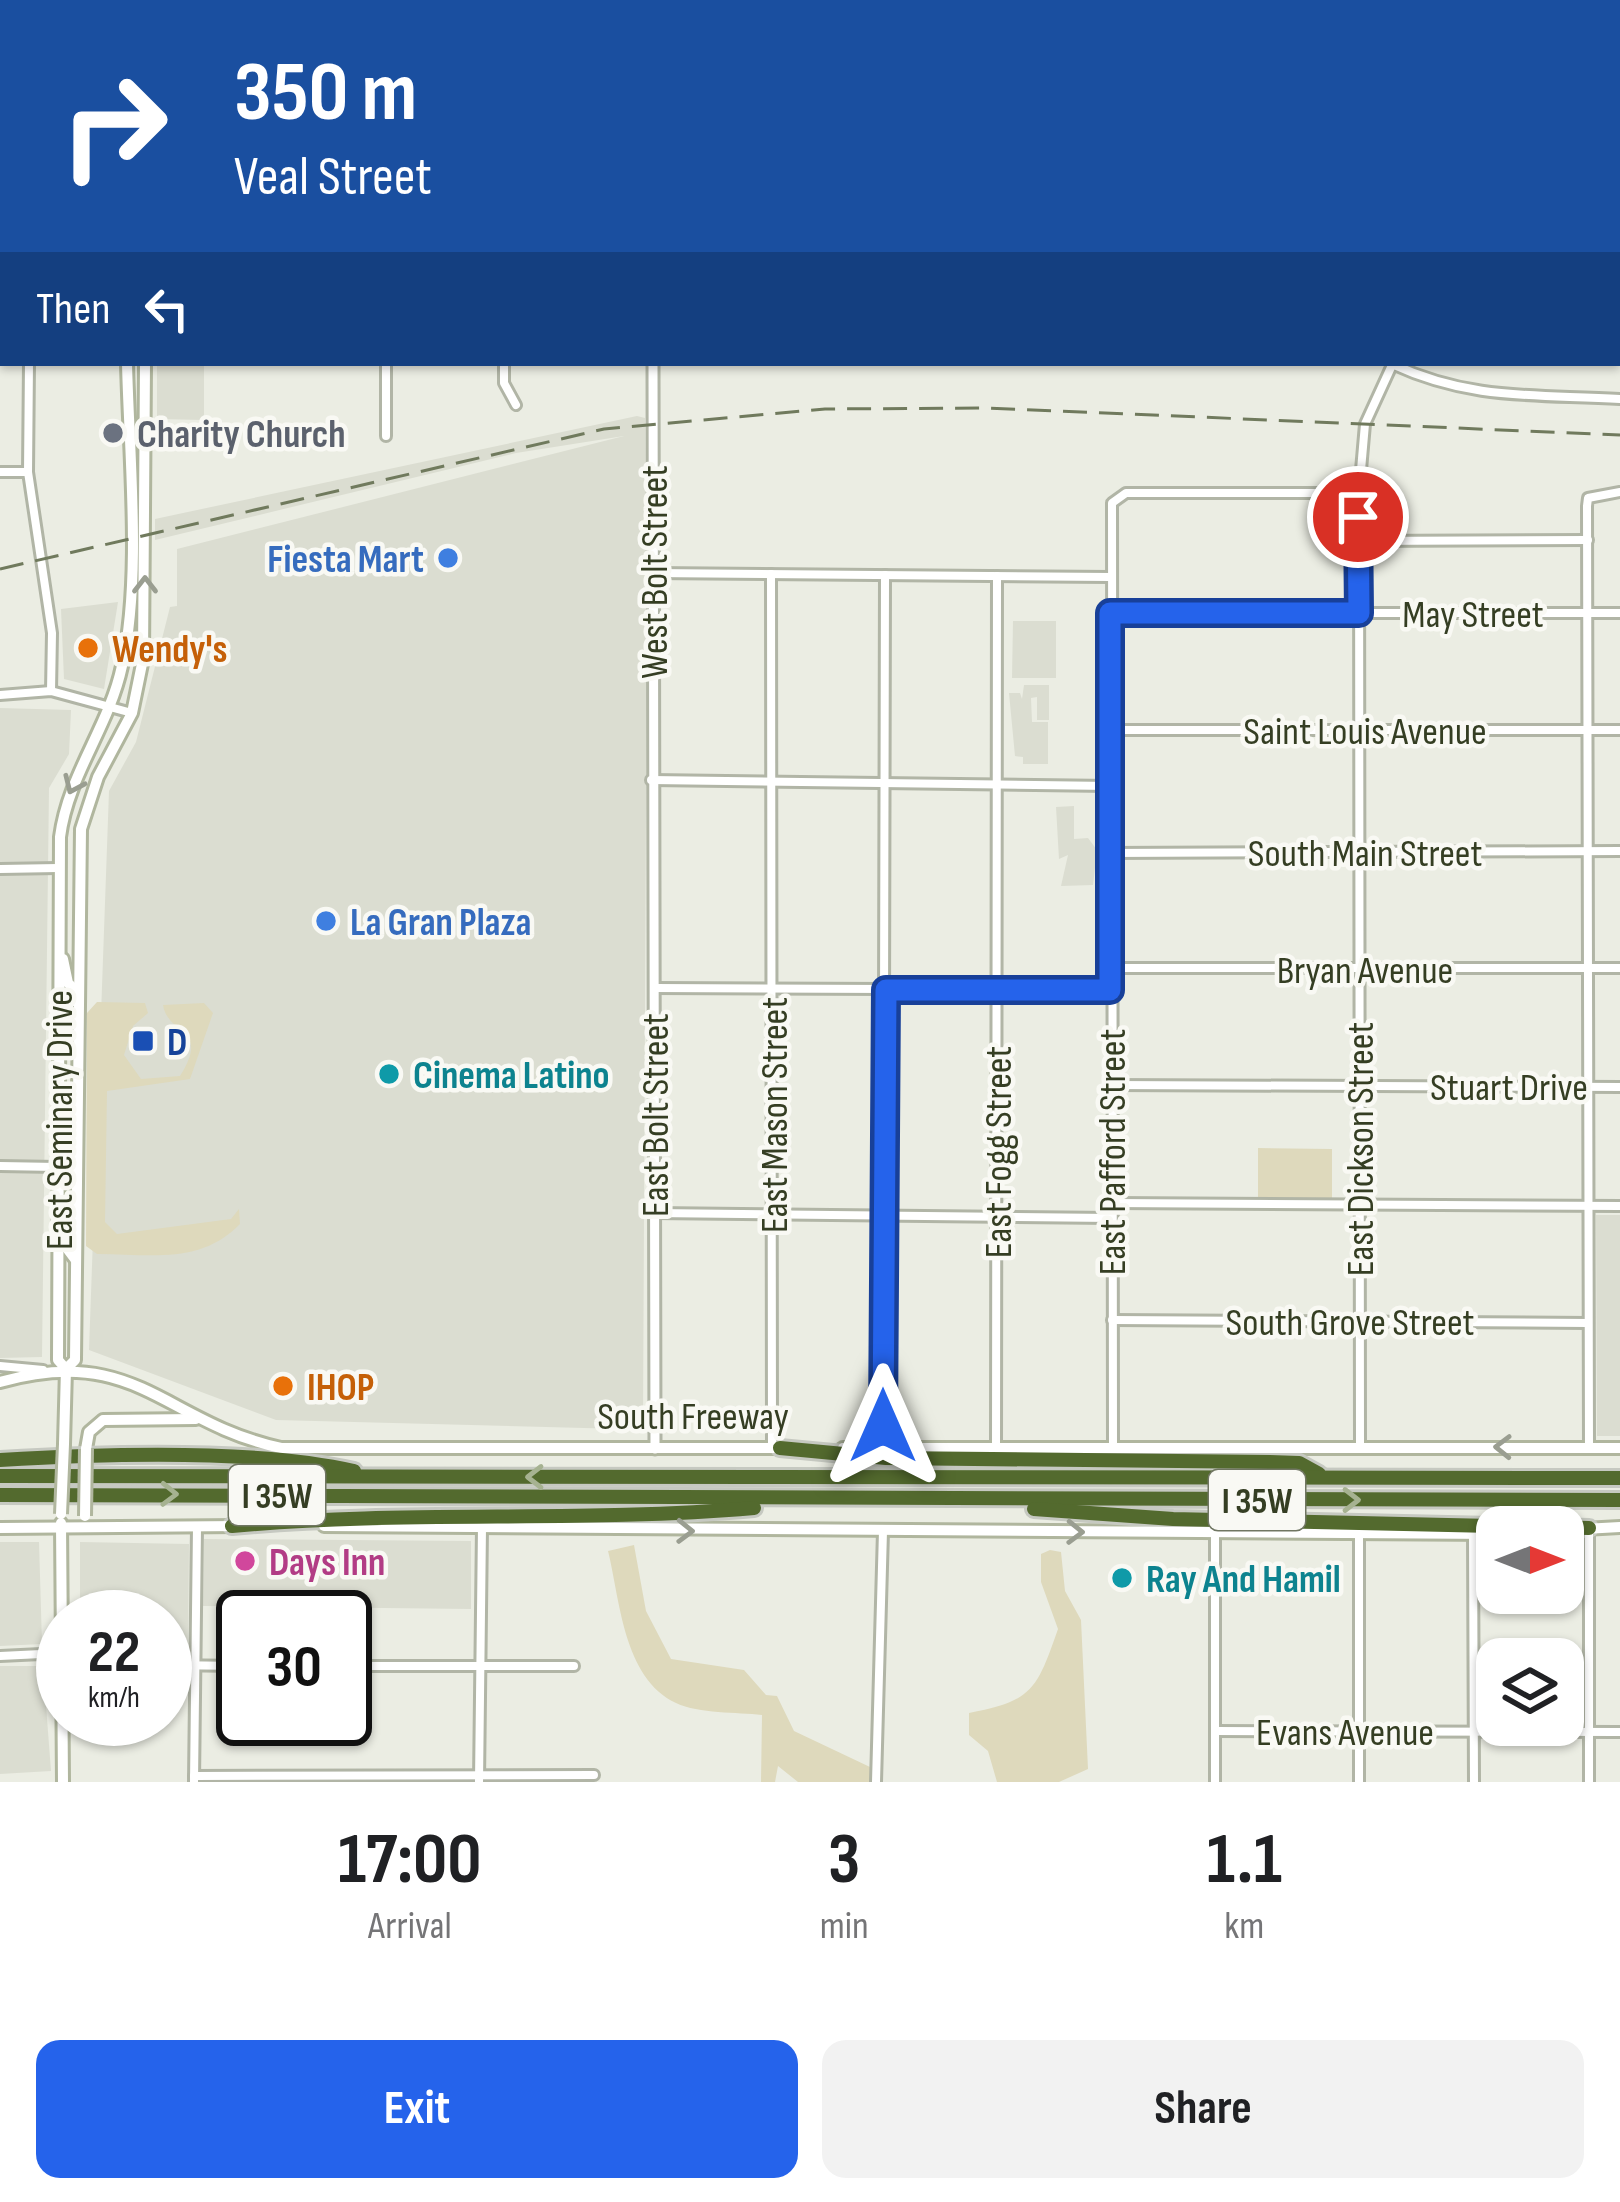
<!DOCTYPE html>
<html lang="en">
<head>
<meta charset="utf-8">
<style>
	:root { --surface:#fff; --page:#f2f2f2; --text:#202124; --muted:#757577; --accent:#2563eb }
	body { margin:0; font-family:"Sofia Sans Condensed",sans-serif; background:var(--page); color:var(--text); height:100vh; display:flex; flex-direction:column; font-size:45px; white-space:nowrap }
	* { box-sizing:border-box; margin:0 }
	p { font-size:39px; color:var(--muted) }
	.icon { flex:none; width:66px; height:66px; fill:none; stroke:currentColor; stroke-width:2; stroke-linecap:round; stroke-linejoin:round }
	.map { position:relative; height:1782px; overflow:hidden }
	.drawer { display:flex; flex-direction:column; background:var(--surface); flex:1 }
	.drawer>* { flex:none }
	.guide { position:absolute; left:0px; top:0px; width:1620px; height:366px; box-shadow:0 3px 9px #0004; background:#1a4fa0; color:#fff; overflow:hidden }
	.needle { width:78px; rotate:90deg }
	.tools { position:absolute; left:1476px; top:1506px; display:grid; gap:24px }
	.tools a { display:grid; place-items:center; width:108px; height:108px; border-radius:24px; background:var(--surface); box-shadow:0 3px 9px #0004; font-size:60px }
	.speed { position:absolute; left:36px; top:1590px; display:flex; gap:24px; font-size:60px; font-weight:700; text-align:center }
	.speed>* { display:grid; place-content:center; width:156px; height:156px; border-radius:50%; background:var(--surface); box-shadow:0 3px 9px #0004; line-height:1 }
	.speed small { font-size:30px; font-weight:400 }
	.speed .limit { border:6px solid #111; border-radius:18px; background:#fff; color:#111 }
	.pin { position:absolute; display:grid; place-items:center; width:102px; height:102px; color:#fff; margin:-51px; border:6px solid #fff; border-radius:50%; box-shadow:0 3px 12px #0007 }
	.me { position:absolute; width:132px; margin:-66px; rotate:0deg; stroke-linejoin:round; filter:drop-shadow(0 0 9px #0008) }
	.turn { display:flex; align-items:center; gap:42px; height:252px; padding:0 36px; font-size:54px }
	.turn .icon { width:156px; height:156px; stroke-width:2.5 }
	.turn b { display:block; font-size:84px; line-height:102px }
	.then { display:flex; align-items:center; height:114px; padding:0 36px; background:#0003; gap:24px; font-size:45px }
	.eta { display:flex; justify-content:space-evenly; align-items:center; height:204px; text-align:center }
	.eta b { font-size:72px; font-weight:700; line-height:84px }
	.action { display:flex; gap:24px; margin-top:auto; padding:24px 36px }
	.action a { flex:1; height:138px; border-radius:24px; background:var(--accent); color:#fff; font-size:48px; font-weight:700; line-height:138px; text-align:center }
	.action a+a { background:var(--page); color:var(--text) }
	.map>svg:first-child { display:block }
	.built { fill:#dbddd1 }
	.green { fill:#ded9bc }
	.lines { fill:none; stroke-linecap:round; stroke-linejoin:round }
	.minor-casing { stroke:#b1b5a6; stroke-width:14 }
	.tertiary-casing { stroke:#b1b5a6; stroke-width:15 }
	.secondary-casing { stroke:#b0b69e; stroke-width:16 }
	.motorway-casing { stroke:#c6c9c1; stroke-width:20 }
	.minor { stroke:#fff; stroke-width:8 }
	.tertiary { stroke:#fff; stroke-width:9 }
	.secondary { stroke:#fff; stroke-width:10 }
	.motorway { stroke:#536a2e; stroke-width:14 }
	.rail { stroke:#707a5d; stroke-width:3; stroke-dasharray:24 12; stroke-linecap:butt }
	.secondary-bridge-casing { stroke:#b0b69e; stroke-width:16; stroke-linecap:butt }
	.secondary-bridge { stroke:#fff; stroke-width:10 }
	.oneway { stroke:#9a9e91 }
	.oneway2 { stroke:#a6b291 }
	.route-casing { stroke:#184099; stroke-width:30 }
	.route { stroke:#2563eb; stroke-width:21 }
	.worship-dot { fill:#6b7280; stroke:#f9f9f4; stroke-width:4.5 }
	.shop-dot { fill:#3f7fe0; stroke:#f9f9f4; stroke-width:4.5 }
	.food-dot { fill:#e8710a; stroke:#f9f9f4; stroke-width:4.5 }
	.transit-dot { fill:#1a4fb4; stroke:#f9f9f4; stroke-width:4.5 }
	.culture-dot { fill:#0f9aa8; stroke:#f9f9f4; stroke-width:4.5 }
	.hotel-dot { fill:#d1479c; stroke:#f9f9f4; stroke-width:4.5 }
	.labels { text-anchor:middle; stroke-width:9; stroke-linejoin:round; paint-order:stroke }
	.shield { fill:#f9f9f4; stroke:#707662; stroke-width:3 }
	.shield-label { font-size:36px; font-weight:bold; fill:#353e23 }
	.worship-label { font-size:39px; font-weight:bold; fill:#5b616d; stroke:#f9f9f4; text-anchor:start }
	.shop-label { font-size:39px; font-weight:bold; fill:#366cbe; stroke:#f9f9f4; text-anchor:end }
	.street-label { font-size:39px; fill:#353e23; stroke:#f9f9f4 }
	.food-label { font-size:39px; font-weight:bold; fill:#c56008; stroke:#f9f9f4; text-anchor:start }
	.transit-label { font-size:39px; font-weight:bold; fill:#164399; stroke:#f9f9f4; text-anchor:start }
	.culture-label { font-size:39px; font-weight:bold; fill:#0d838f; stroke:#f9f9f4; text-anchor:start }
	.hotel-label { font-size:39px; font-weight:bold; fill:#b23c85; stroke:#f9f9f4; text-anchor:start }
</style>
</head>
<body>
<div class="map">
<svg width="1620" height="1782" viewBox="0 0 1620 1782">
	<rect width="100%" height="100%" fill="#ebede3"/>
	<!-- built -->
	<g class="built">
		<path d="M157 363H204V420L157 419Z"/>
		<path d="M637 416 645 418 647 608 643 1421 622 1429 276 1420 89 1350 109 791 136 742 170 607 177 606V549L624 436 516 453 155 540V519Z"/>
		<path d="M118 602 104 689 64 679 61 609Z"/>
		<path d="M1013 621H1056V678H1012Z"/>
		<path d="M1024 685H1049V720H1037V697L1031 698 1032 722H1048V764H1023V757L1015 756 1009 693H1020L1022 699Z"/>
		<path d="M0 708 71 710 69 754 49 788 42 1357 0 1358Z"/>
		<path d="M1074 806V839L1088 838 1097 850 1093 885 1061 886 1068 855 1059 859 1056 807Z"/>
		<path d="M1596 1215H1620V1436H1597Z"/>
		<path d="M204 1539 471 1541V1609L203 1606Z"/>
		<path d="M0 1542H39L42 1644 0 1646Z"/>
		<path d="M80 1542 189 1544 188 1649 165 1648V1617H80Z"/>
		<path d="M0 1666H43L51 1771 0 1774Z"/>
	</g>
	<!-- green -->
	<g class="green">
		<path d="M97 1002 145 1003 148 1013 133 1026 124 1055 141 1079 180 1076C211 1027 168 1036 163 1005L204 1003 213 1013 190 1079 107 1091 105 1222 117 1234 231 1219 239 1209 240 1224C200 1265 151 1254 97 1254L86 1246 87 1013Z"/>
		<path d="M1258 1148 1332 1149V1201H1258Z"/>
		<path d="M634 1545 646 1611 671 1659 744 1670 766 1695 777 1696 794 1731 870 1767V1782H798L778 1766 775 1782H761L762 1715C737 1712 699 1714 676 1703 623 1678 620 1599 608 1551Z"/>
		<path d="M1050 1550 1061 1552 1065 1591 1081 1620 1088 1769 1059 1782H997L988 1751 969 1735V1713C1033 1701 1037 1689 1058 1629L1041 1582V1554Z"/>
	</g>
	<g class="lines">
		<!-- minor casing -->
		<g class="minor-casing">
			<g id="minor">
				<path d="M386 0V3"/>
				<path d="M629 0V3"/>
				<path d="M1594 0V3"/>
				<path d="M30 3V0"/>
				<path d="M267 3V0"/>
				<path d="M508 3V0"/>
				<path d="M713 3V0"/>
				<path d="M849 3V0"/>
				<path d="M987 3V0"/>
				<path d="M1125 3 1126 0"/>
				<path d="M1262 3V0"/>
				<path d="M1399 3V0"/>
				<path d="M1617 36H1620"/>
				<path d="M29 363 28 472 52 633 51 691"/>
				<path d="M504 363V383L516 405"/>
				<path d="M1392 364C1472 401 1535 394 1620 399"/>
				<path d="M386 436V363"/>
				<path d="M0 472H28"/>
				<path d="M1358 541 1588 540"/>
				<path d="M652 573 1110 577"/>
				<path d="M771 574 772 1448"/>
				<path d="M1110 613H1620"/>
				<path d="M0 695 51 691 132 713"/>
				<path d="M1110 730H1620"/>
				<path d="M651 780 1110 786"/>
				<path d="M1109 853 1620 851"/>
				<path d="M0 869 58 868"/>
				<path d="M1110 968H1620"/>
				<path d="M654 988 1110 990"/>
				<path d="M1112 1085 1620 1087"/>
				<path d="M0 1166 57 1167"/>
				<path d="M1112 1203 1620 1206"/>
				<path d="M654 1213 1112 1218"/>
				<path d="M1112 1320 1588 1323"/>
				<path d="M0 1366 43 1370"/>
				<path d="M1360 1446 1359 493 1365 424 1393 363"/>
				<path d="M1589 1447 1587 506 1588 498 1620 492"/>
				<path d="M883 1448 885 575"/>
				<path d="M996 1448 997 576"/>
				<path d="M1113 1448 1112 503 1126 493H1359"/>
				<path d="M1359 1533V1782"/>
				<path d="M1473 1534 1474 1782"/>
				<path d="M0 1656 62 1653"/>
				<path d="M165 1665 243 1666"/>
				<path d="M345 1666H574"/>
				<path d="M1215 1731 1620 1732"/>
				<path d="M194 1776 594 1775"/>
				<path d="M194 1782 197 1527"/>
				<path d="M479 1782 482 1527"/>
				<path d="M876 1782 883 1531"/>
				<path d="M1215 1782V1532"/>
				<path d="M1589 1782V1530"/>
			</g>
		</g>
		<!-- tertiary casing -->
		<g class="tertiary-casing">
			<path id="tertiary" d="M653 363 655 1449"/>
		</g>
		<!-- secondary casing -->
		<g class="secondary-casing">
			<g id="secondary">
				<path d="M132 3V0"/>
				<path d="M146 3V0"/>
				<path d="M0 177H3"/>
				<path d="M1617 184H1620"/>
				<path d="M63 959 68 983 78 993"/>
				<path d="M63 1035 68 1005 78 993"/>
				<path d="M58 1199 66 1247 75 1259"/>
				<path d="M66 1369 75 1360 81 829 98 777 132 713 143 659 145 363"/>
				<path d="M0 1382C137 1344 163 1422 281 1448H783"/>
				<path d="M64 1444 66 1369 58 1360 60 837C68 775 109 727 122 666 142 579 129 454 127 363"/>
				<path d="M843 1448H1620"/>
				<path d="M86 1449 89 1432 103 1420 196 1419"/>
				<path d="M61 1523 63 1782"/>
				<path d="M324 1526 1497 1534"/>
				<path d="M0 1528 240 1526"/>
				<path d="M1584 1529 1620 1527"/>
			</g>
		</g>
		<!-- motorway casing -->
		<g class="motorway-casing">
			<g id="motorway">
				<path d="M780 1448 886 1458 1270 1462 1299 1463 1319 1474"/>
				<path d="M0 1460C101 1454 257 1449 354 1471"/>
				<path d="M0 1476 1620 1478"/>
				<path d="M0 1495 1620 1500"/>
				<path d="M1034 1509 1173 1519 1589 1528"/>
				<path d="M232 1526C405 1510 580 1523 754 1508"/>
			</g>
		</g>
		<!-- minor -->
		<use href="#minor" class="minor"/>
		<!-- tertiary -->
		<use href="#tertiary" class="tertiary"/>
		<!-- secondary -->
		<use href="#secondary" class="secondary"/>
		<!-- motorway -->
		<use href="#motorway" class="motorway"/>
		<!-- rail -->
		<path class="rail" d="M0 569 604 429 825 409 988 408 1620 435"/>
		<!-- secondary-bridge casing -->
		<g class="secondary-bridge-casing">
			<g id="secondary-bridge">
				<path d="M61 1514 64 1444"/>
				<path d="M85 1516 86 1449"/>
			</g>
		</g>
		<!-- secondary-bridge -->
		<use href="#secondary-bridge" class="secondary-bridge"/>
	</g>
	<!-- one-way arrows -->
	<defs><path id="oneway-chevron" d="M-2-3.5L2.5 0L-2 3.5" fill="none" stroke-width="1.6" stroke-linecap="round" stroke-linejoin="round" transform="scale(3)"/></defs>
	<g class="oneway">
		<use href="#oneway-chevron" transform="translate(145 585) rotate(-90)"/>
		<use href="#oneway-chevron" transform="translate(73 785) rotate(114)"/>
		<use href="#oneway-chevron" transform="translate(1503 1447) rotate(-179)"/>
		<use href="#oneway-chevron" transform="translate(685 1531) rotate(1)"/>
		<use href="#oneway-chevron" transform="translate(1075 1532) rotate(1)"/>
	</g>
	<g class="oneway2">
		<use href="#oneway-chevron" transform="translate(535 1477) rotate(180)"/>
		<use href="#oneway-chevron" transform="translate(169 1494) rotate(1)"/>
		<use href="#oneway-chevron" transform="translate(1351 1500)"/>
	</g>
	<g class="lines">
		<!-- route casing -->
		<g class="route-casing">
			<path id="route" d="M883 1426 886 990H1110V613H1359L1358 517"/>
		</g>
		<!-- route -->
		<use href="#route" class="route"/>
	</g>
	<!-- markers -->
	<circle class="worship-dot" cx="113" cy="433" r="12"/>
	<g class="shop-dot">
		<circle cx="448" cy="558" r="12"/>
		<circle cx="326" cy="921" r="12"/>
	</g>
	<g class="food-dot">
		<circle cx="88" cy="648" r="12"/>
		<circle cx="283" cy="1386" r="12"/>
	</g>
	<rect class="transit-dot" x="131" y="1029" width="24" height="24" rx="6"/>
	<g class="culture-dot">
		<circle cx="389" cy="1074" r="12"/>
		<circle cx="1122" cy="1578" r="12"/>
	</g>
	<circle class="hotel-dot" cx="245" cy="1561" r="12"/>
	<g class="labels">
		<!-- shield labels -->
		<g class="shield">
			<rect x="229" y="1465" width="96" height="60" rx="9"/>
			<rect x="1209" y="1470" width="96" height="60" rx="9"/>
		</g>
		<g class="shield-label">
			<text x="277" y="1508">I 35W</text>
			<text x="1257" y="1513">I 35W</text>
		</g>
		<!-- worship labels -->
		<g class="worship-label">
			<text x="137" y="447">Charity Church</text>
		</g>
		<!-- shop labels -->
		<g class="shop-label">
			<text x="424" y="572">Fiesta Mart</text>
			<text x="350" y="935" text-anchor="start">La Gran Plaza</text>
		</g>
		<!-- street labels -->
		<g class="street-label">
			<text transform="translate(653 572) rotate(-90)" y="14">West Bolt Street</text>
			<text x="1473" y="627">May Street</text>
			<text x="1365" y="744">Saint Louis Avenue</text>
			<text x="1365" y="866">South Main Street</text>
			<text x="1365" y="983">Bryan Avenue</text>
			<text x="1509" y="1100">Stuart Drive</text>
			<text transform="translate(654 1115) rotate(-90)" y="14">East Bolt Street</text>
			<text transform="translate(773 1115) rotate(-90)" y="14">East Mason Street</text>
			<text transform="translate(58 1120) rotate(-90)" y="14">East Seminary Drive</text>
			<text transform="translate(1359 1149) rotate(-90)" y="14">East Dickson Street</text>
			<text transform="translate(997 1152) rotate(-90)" y="14">East Fogg Street</text>
			<text transform="translate(1111 1152) rotate(-90)" y="14">East Pafford Street</text>
			<text x="1350" y="1335">South Grove Street</text>
			<text x="693" y="1429">South Freeway</text>
			<text x="1345" y="1745">Evans Avenue</text>
		</g>
		<!-- food labels -->
		<g class="food-label">
			<text x="112" y="662">Wendy's</text>
			<text x="307" y="1400">IHOP</text>
		</g>
		<!-- transit labels -->
		<g class="transit-label">
			<text x="167" y="1055">D</text>
		</g>
		<!-- culture labels -->
		<g class="culture-label">
			<text x="413" y="1088">Cinema Latino</text>
			<text x="1146" y="1592">Ray And Hamil</text>
		</g>
		<!-- hotel labels -->
		<g class="hotel-label">
			<text x="269" y="1575">Days Inn</text>
		</g>
	</g>
</svg>
<div class="tools">
<a><svg class="needle" viewBox="-14 -14 28 28"><path d="M0-13l5 13h-10z" fill="#e53935"/><path d="M0 13l5-13h-10z" fill="#757577"/></svg></a>
<a><svg class="icon" aria-label="layers" viewBox="0 0 24 24"><path d="M12 4l9 5-9 5-9-5zM3 14l9 5 9-5"/></svg></a>
</div>
<div class="speed"><div>22<small>km/h</small></div><div class="limit">30</div></div>
<div class="pin" style="left:1358px;top:517px;background:#d93025"><svg class="icon" aria-label="arrive" viewBox="0 0 24 24"><path d="M6 21V4h12l-3 4 3 4H6"/></svg></div>
<svg class="me" style="left:883px;top:1426px" viewBox="-20 -20 40 40"><path d="M0-17L14 15 0 8-14 15z" fill="#2563eb" stroke="#fff" stroke-width="4"/></svg>
<div class="guide">
<div class="turn"><svg class="icon" aria-label="right" viewBox="0 0 24 24"><path d="M7 20v-9h11M14 6l5 5-5 5"/></svg><div><b>350 m</b>Veal Street</div></div>
<div class="then">Then<svg class="icon" aria-label="left" viewBox="0 0 24 24"><path d="M17 20v-9H6M10 6l-5 5 5 5"/></svg></div>
</div>
</div>
<section class="drawer">
<div class="eta">
<div><b>17:00</b><p>Arrival</p></div>
<div><b>3</b><p>min</p></div>
<div><b>1.1</b><p>km</p></div>
</div>
<div class="action"><a>Exit</a><a>Share</a></div>
</section>
</body>
</html>
